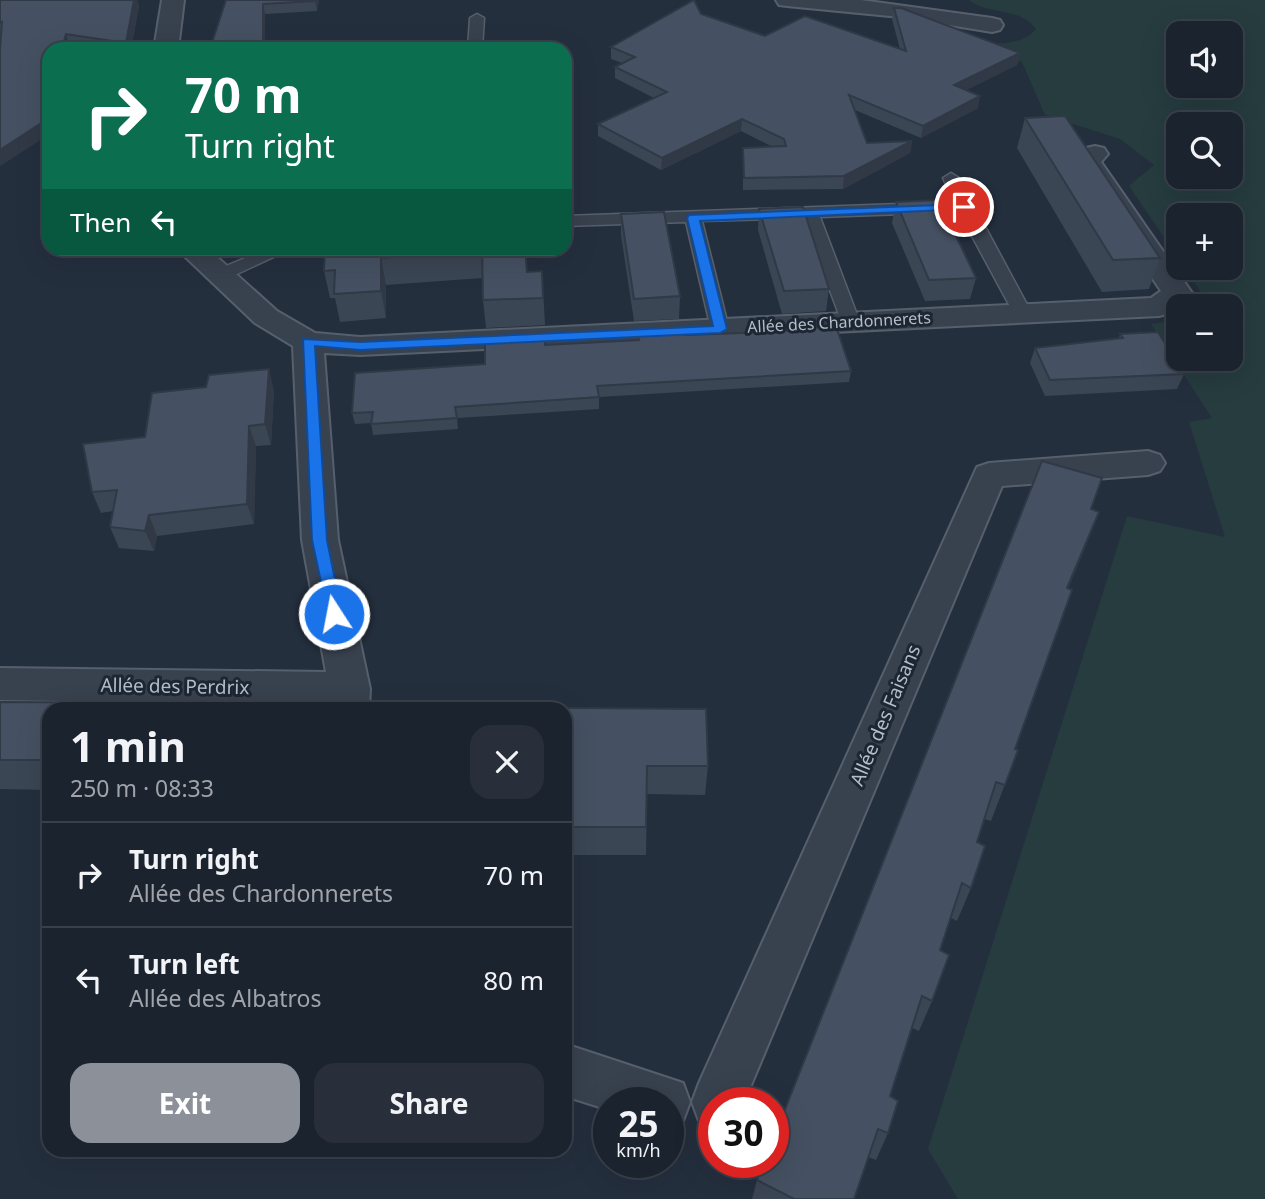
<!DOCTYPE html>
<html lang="en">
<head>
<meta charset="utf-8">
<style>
	:root { --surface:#1b232e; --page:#282f3a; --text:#f1f3f6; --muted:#a0a4aa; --line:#39404a; --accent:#8c9099 }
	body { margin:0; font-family:"Noto Sans",sans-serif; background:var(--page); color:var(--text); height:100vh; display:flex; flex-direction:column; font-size:26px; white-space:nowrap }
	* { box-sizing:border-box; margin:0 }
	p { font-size:23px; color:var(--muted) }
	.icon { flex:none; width:38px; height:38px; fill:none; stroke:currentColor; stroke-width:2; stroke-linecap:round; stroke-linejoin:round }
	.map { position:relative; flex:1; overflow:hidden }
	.sheet { position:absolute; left:42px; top:702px; width:530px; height:455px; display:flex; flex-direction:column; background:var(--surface); border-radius:21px; box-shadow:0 7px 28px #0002,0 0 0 2px var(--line) }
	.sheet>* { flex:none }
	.guide { position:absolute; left:42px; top:42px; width:530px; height:214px; border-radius:21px; box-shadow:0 7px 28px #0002,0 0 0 2px var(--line); background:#0b6e4f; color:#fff; overflow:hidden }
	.buttons { position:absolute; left:1166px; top:21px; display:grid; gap:14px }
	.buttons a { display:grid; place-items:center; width:77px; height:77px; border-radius:14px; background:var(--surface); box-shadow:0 7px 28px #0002,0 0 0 2px var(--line); font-size:35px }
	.speed { position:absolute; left:593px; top:1087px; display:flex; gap:14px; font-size:35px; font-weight:700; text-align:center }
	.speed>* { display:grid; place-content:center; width:91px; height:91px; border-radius:50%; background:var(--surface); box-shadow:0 7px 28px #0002,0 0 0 2px var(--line); line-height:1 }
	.speed small { font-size:18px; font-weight:400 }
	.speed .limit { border:10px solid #d22; background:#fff; color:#111 }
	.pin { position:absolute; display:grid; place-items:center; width:60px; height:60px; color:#fff; margin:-30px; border:4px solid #fff; border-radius:50%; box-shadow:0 2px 7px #0007 }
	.me { position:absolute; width:77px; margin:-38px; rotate:349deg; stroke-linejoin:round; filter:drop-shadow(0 0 5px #0008) }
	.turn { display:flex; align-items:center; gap:24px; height:147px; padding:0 28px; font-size:32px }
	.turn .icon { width:91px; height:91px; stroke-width:2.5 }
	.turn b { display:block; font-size:49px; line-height:60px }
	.then { display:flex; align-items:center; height:66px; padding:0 28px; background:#0003; gap:14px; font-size:26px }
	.round { display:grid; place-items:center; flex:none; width:74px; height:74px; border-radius:21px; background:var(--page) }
	.head { display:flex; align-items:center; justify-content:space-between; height:119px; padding:0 28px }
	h1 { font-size:42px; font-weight:700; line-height:52px }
	.action { display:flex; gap:14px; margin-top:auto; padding:14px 28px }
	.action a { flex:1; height:80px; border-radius:21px; background:var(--accent); color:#fff; font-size:28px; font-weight:700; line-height:80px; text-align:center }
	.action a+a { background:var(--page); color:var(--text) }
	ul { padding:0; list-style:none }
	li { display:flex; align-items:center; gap:21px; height:105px; padding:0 28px; border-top:2px solid var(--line) }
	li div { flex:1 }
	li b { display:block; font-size:26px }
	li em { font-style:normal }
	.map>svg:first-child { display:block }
	.green { fill:#263c3f; fill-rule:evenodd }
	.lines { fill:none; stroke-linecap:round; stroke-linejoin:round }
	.lane-casing { stroke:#565f6c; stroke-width:3 }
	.street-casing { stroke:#565f6c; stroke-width:4 }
	.lane { fill:#38414e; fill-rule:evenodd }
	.street { fill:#38414e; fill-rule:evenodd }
	.wall { fill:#3b4654 }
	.shaded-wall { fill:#303945 }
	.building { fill:#455162; stroke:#303945; stroke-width:2 }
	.route { fill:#1a73e8; stroke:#114b97; stroke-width:2 }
	.labels { text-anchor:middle; stroke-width:6; stroke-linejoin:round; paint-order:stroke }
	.far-street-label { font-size:16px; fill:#b4bcc9; stroke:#1d2633 }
	.street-label { font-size:19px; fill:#b4bcc9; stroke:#1d2633 }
</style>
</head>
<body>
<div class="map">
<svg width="1265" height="1199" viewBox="0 0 1265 1199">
	<rect width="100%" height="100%" fill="#242f3e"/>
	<!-- green -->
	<path class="green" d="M969 0H1265V1199H958L928 1149 1127 516 1225 537 1189 422 1212 418 1151 324 1178 320V359H1230V306H1207L1209 304 1185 268H1230V215H1178V258L1129 186 1154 165 1120 139 1045 115 1022 62 981 44C1000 43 1023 45 1036 29 1019 6 989 16 969 0ZM1178 33H1230V86H1178ZM1178 124H1230V177H1178Z"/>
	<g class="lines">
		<!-- lane casing -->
		<g class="lane-casing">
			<g id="lane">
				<path d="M477 14 484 18 482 49H468L470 18Z"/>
				<path d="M951 173 959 178 1031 312 1028 316H1016L1013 312 959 212 820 217 859 320 850 325 841 320 803 218 702 221 729 329 720 334 711 329 686 222 565 226V216L954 202 943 178Z"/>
				<path d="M269 248H293L224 280 218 281 209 276 212 272Z"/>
			</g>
		</g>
		<!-- street casing -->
		<g class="street-casing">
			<g id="street">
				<path d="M162 0H184L178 49H154Z"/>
				<path d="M776 0H861L992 18 1000 20 1003 25 1000 30 992 32 900 17 787 6 779 5Z"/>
				<path d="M1095 146 1104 148 1108 154 1101 162 1192 293 1170 313 1159 316 360 355 324 353 338 540 370 689 369 709H327V705L0 700V668L326 672 302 540 293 346 255 323 176 248H207L277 311 315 333 360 337 1151 298 1161 291 1073 160 1086 148Z"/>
				<path d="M1148 451 1160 455 1165 463 1160 471 1148 475 1002 486 744 1102H714V1127L699 1121 692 1102 699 1083 977 467 989 463Z"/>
				<path d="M565 1044 683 1083 690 1102 683 1121 668 1126V1102H609V1110L565 1096Z"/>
			</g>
		</g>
		<!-- lane -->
		<use href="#lane" class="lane"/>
		<!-- street -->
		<use href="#street" class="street"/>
	</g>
	<!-- wall -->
	<g class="wall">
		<path d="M0 0H137L139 6 131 49H90L70 46 69 49H49V134L0 166 1 35H0Z"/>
		<path d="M226 0H319L317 11 265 14Z"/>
		<path d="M894 8 1020 53 1017 65 966 90 978 108 921 138 855 110 867 143 912 141 910 153 843 189 743 190V148L773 147 741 131 661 170 598 136V124L654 98 615 78V67L622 63 611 59V47L701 14 765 36 900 49 892 19Z"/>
		<path d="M1025 118 1160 258 1149 289 1102 292 1017 148Z"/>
		<path d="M49 164V198L44 185Z"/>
		<path d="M896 202 976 278 970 299 925 301 892 223Z"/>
		<path d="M759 209 829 289 826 311 782 314 758 230Z"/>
		<path d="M621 214 680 296 679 319 634 321 621 235Z"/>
		<path d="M323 248H525L527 272 542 271 545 325 486 328 483 300 482 278 386 285V318L340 322 335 298H330L324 271 325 255Z"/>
		<path d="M790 325 851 371 849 382 599 397V409L457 418 458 429 373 435 371 423 355 424 352 413 485 364 545 345 637 340V333L685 335 742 333 790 330Z"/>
		<path d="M1120 334 1184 374 1177 389 1045 396 1030 363 1035 348 1119 338Z"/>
		<path d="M274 390 271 445 256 446 254 524 157 536 154 551 119 548 110 527 113 511 101 513 92 492 145 437Z"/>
		<path d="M1091 509 1084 550 1068 589 1015 749 1018 750 991 821 984 819 977 842 971 888 957 921 951 918 940 950 932 1001 919 1031 912 1028 890 1096 888 1133 876 1160 868 1157 854 1199H752L757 1180Z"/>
		<path d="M0 702 49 709V790L0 789Z"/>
		<path d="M565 709 708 766 705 795 647 794 646 855H573L571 827 572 794H565Z"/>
	</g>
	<!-- shaded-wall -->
	<g class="shaded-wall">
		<path d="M134 0H137L139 6 131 49H128L126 43Z"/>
		<path d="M316 0H319L317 11 315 1Z"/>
		<path d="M263 4 265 14V49H263Z"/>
		<path d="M66 34 70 46 69 49H62Z"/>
		<path d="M1020 53 1017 65 952 97 954 85Z"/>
		<path d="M980 96 978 108 921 138 923 126Z"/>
		<path d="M49 118V134L0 166V150Z"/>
		<path d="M742 119 741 131 661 170 662 158Z"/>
		<path d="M912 141 910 153 843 189 844 176Z"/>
		<path d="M381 258 386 285V318L381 291Z"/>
		<path d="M269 369 274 390 271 445 265 424Z"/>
		<path d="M249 426 256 446 254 524 247 504Z"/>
		<path d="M1099 512 1084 550 1052 626 1067 588Z"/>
		<path d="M149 515 157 536 154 551 145 531Z"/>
	</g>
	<!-- building -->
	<g class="building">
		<path d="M0 0H134L126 43 66 34 62 49H49V118L0 150V49L2 22 0 23Z"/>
		<path d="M226 0H316L315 1 263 4V49H210Z"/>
		<path d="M694 0 701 14 765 36 805 16 906 51 894 8H901L1020 53 954 85 980 96 923 126 849 95 867 143 912 141 844 176 744 178 743 148 786 146 784 139 742 119 662 158 598 124 667 92 615 67 635 57 611 47Z"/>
		<path d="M1065 116 1160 258 1113 260 1025 118Z"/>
		<path d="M49 164V185H44Z"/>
		<path d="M939 200 976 278 929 280 896 202Z"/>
		<path d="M803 207 829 289 784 291 759 209Z"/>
		<path d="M664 212 680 296 634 299 621 214Z"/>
		<path d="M325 248H525L527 272 542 271 543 298 483 300 482 250 381 258V291L334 294 335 270 324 271Z"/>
		<path d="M835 323 851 371 597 386 599 397 455 407 457 418 371 424 373 412 352 413 355 373 485 364V340L545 337V345L639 340 637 333 684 330 685 335 742 333 791 330 790 325Z"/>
		<path d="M1158 332 1184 374 1050 380 1035 348 1123 338 1120 334Z"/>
		<path d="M269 369 265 424 249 426 247 504 149 515 145 531 110 527 117 490 92 492 83 444 145 437 152 393 206 387 209 375Z"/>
		<path d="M1042 461 1102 478 1091 509 1099 512 1067 588 1072 590 1015 749 1018 750 1005 785 996 782 977 842 985 846 971 888 962 883 940 950 949 955 932 1001 922 996 890 1096 898 1101 888 1133 878 1129 854 1199H794L757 1180 764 1162H774V1137Z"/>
		<path d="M0 702 289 704 288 709H49V760H0Z"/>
		<path d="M424 707 706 709 708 766H647L646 827H571L573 765H565V709H424Z"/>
	</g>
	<!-- route -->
	<path class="route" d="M964 204 970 207 968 209 700 221 727 329 720 333 360 350 315 346 327 540 342 614 334 620 329 619 312 540 303 339 360 342 713 326 687 218 689 215Z"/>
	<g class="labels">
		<!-- far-street labels -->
		<g class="far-street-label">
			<text transform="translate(839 322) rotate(-3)" y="6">Allée des Chardonnerets</text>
		</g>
		<!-- street labels -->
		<g class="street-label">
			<text transform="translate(175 686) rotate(1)" y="7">Allée des Perdrix</text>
			<text transform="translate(885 715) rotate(-67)" y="7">Allée des Faisans</text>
		</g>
	</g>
</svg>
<div class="buttons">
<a><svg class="icon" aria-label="sound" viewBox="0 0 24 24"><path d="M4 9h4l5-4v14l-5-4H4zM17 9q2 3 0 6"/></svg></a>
<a><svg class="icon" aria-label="search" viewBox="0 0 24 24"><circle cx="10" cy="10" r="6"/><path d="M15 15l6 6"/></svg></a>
<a>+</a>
<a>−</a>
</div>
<div class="speed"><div>25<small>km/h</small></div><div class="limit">30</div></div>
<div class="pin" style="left:964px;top:207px;background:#d93025"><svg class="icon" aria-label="arrive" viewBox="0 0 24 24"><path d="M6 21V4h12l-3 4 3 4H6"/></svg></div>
<svg class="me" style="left:334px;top:614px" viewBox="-20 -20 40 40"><circle r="17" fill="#1a73e8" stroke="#fff" stroke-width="3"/><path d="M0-11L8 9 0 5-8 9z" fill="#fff"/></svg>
<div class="guide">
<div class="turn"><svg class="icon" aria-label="right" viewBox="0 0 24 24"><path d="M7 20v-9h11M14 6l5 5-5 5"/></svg><div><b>70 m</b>Turn right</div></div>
<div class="then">Then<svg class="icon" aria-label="left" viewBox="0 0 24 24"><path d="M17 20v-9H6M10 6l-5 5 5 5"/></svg></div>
</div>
<section class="sheet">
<div class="head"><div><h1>1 min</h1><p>250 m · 08:33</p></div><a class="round"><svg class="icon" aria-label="close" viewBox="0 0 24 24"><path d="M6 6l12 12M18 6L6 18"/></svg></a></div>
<ul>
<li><svg class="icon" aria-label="right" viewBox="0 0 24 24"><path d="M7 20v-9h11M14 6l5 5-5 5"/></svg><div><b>Turn right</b><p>Allée des Chardonnerets</p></div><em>70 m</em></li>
<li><svg class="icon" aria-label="left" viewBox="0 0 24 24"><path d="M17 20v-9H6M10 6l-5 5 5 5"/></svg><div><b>Turn left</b><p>Allée des Albatros</p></div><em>80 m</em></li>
</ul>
<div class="action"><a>Exit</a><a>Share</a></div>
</section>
</div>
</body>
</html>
